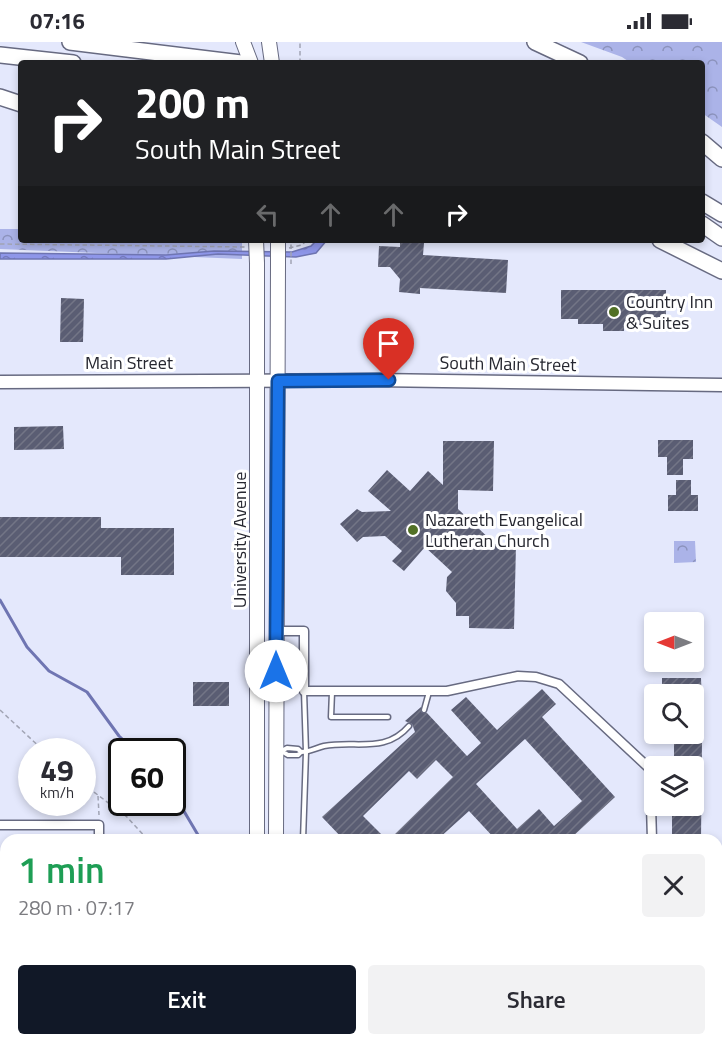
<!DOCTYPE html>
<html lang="en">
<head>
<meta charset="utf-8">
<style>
	:root { --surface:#fff; --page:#f2f2f3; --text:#2b2b33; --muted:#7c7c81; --accent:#111827 }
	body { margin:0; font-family:"Titillium Web",sans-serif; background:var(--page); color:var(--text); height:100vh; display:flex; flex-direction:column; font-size:22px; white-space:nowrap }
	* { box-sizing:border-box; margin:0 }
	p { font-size:20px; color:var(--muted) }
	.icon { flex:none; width:33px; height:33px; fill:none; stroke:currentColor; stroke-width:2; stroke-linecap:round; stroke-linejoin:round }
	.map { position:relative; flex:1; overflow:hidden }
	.drawer { position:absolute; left:0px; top:792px; width:723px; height:212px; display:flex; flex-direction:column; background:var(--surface); border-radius:18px 18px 0 0; box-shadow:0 3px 9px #0003 }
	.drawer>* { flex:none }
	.banner { position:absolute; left:18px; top:18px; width:687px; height:183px; border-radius:6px; box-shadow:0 3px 9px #0003; background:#202124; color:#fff; overflow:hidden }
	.needle { width:39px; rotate:270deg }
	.buttons { position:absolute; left:644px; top:570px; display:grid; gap:12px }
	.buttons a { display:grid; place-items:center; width:60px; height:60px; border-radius:6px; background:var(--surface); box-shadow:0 3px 9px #0003; font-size:30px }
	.speed { position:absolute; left:18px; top:696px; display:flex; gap:12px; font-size:30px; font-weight:700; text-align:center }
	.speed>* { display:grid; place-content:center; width:78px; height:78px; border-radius:50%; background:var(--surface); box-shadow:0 3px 9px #0003; line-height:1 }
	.speed small { font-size:15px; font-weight:400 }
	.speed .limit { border:3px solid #111; border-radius:9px; background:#fff; color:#111 }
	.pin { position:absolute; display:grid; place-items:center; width:51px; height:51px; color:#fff; margin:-62px -26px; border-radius:50% 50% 50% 0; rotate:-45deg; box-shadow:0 0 6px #0007 }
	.pin .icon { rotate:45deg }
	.me { position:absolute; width:66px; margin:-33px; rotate:0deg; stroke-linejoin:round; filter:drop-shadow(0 0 4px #0008) }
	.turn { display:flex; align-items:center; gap:21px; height:126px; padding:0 18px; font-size:27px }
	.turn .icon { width:78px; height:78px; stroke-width:2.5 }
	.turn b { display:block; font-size:42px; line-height:51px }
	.lanes { display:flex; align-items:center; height:57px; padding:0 18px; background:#0003; justify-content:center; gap:30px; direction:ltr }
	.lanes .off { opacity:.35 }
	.round { display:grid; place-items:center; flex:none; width:63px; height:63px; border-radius:6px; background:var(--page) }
	.summary { display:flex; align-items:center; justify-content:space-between; height:102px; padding:0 18px }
	h1 { font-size:36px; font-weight:600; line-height:45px; color:#1e9e55 }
	.cta { display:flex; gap:12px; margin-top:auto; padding:12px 18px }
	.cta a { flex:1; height:69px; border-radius:6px; background:var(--accent); color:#fff; font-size:24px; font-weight:600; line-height:69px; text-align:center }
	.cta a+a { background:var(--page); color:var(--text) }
	.status { display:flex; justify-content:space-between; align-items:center; height:42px; padding:0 30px; background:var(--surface); direction:ltr }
	.status svg { height:16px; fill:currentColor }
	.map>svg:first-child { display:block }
	.grass { fill:#abb3e8 }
	.forest { fill:url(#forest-firs) }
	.park { fill:url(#park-crowns) }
	.water { fill:url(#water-ripples); stroke:#6f75b2; stroke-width:1.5 }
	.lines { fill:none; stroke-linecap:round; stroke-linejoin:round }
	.stream { stroke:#6f75b2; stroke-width:3 }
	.building { fill:url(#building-hatch); fill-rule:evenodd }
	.lane-casing { stroke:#676a81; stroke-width:7 }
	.street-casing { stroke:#676a81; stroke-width:11 }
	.secondary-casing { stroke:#676a81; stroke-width:15 }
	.primary-casing { stroke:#676a81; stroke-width:16 }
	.highway-casing { stroke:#676a81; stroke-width:18 }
	.path { stroke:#a1a4b4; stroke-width:1.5; stroke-dasharray:4.5 3; stroke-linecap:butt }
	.lane { stroke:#fff; stroke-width:4 }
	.street { stroke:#fff; stroke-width:8 }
	.secondary { stroke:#fff; stroke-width:12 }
	.primary { stroke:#fff; stroke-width:14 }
	.highway { stroke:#fff; stroke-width:15 }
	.primary-bridge-casing { stroke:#676a81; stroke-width:16; stroke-linecap:butt }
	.path-bridge { stroke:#a1a4b4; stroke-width:1.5; stroke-dasharray:4.5 3; stroke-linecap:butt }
	.primary-bridge { stroke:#fff; stroke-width:14 }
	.route-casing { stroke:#114b97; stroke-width:15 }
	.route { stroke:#1a73e8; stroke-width:10 }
	.poi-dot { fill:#527126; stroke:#fff; stroke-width:2 }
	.labels { text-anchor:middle; stroke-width:6; stroke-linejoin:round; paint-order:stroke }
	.poi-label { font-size:18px; fill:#262730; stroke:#fff; text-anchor:start }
	.street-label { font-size:18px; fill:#262730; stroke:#fff }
</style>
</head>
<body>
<div class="status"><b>07:16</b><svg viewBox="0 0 49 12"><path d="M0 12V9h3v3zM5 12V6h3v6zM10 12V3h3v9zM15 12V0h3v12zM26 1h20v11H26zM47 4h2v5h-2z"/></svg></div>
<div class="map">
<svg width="722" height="1003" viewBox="0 0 722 1003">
	<defs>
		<pattern id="forest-firs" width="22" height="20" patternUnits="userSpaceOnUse" patternTransform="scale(1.5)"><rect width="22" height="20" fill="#abb3e8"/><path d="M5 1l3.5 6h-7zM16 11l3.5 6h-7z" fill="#8b92bc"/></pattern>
		<pattern id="park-crowns" width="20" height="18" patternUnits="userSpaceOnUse" patternTransform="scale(1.5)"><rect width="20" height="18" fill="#abb3e8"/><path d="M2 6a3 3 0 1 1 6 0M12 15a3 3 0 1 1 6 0" fill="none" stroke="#8b92bc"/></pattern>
		<pattern id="water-ripples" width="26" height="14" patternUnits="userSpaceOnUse" patternTransform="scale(1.5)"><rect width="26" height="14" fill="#8e96e9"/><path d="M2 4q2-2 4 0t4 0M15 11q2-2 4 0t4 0" fill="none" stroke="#747abd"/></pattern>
		<pattern id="building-hatch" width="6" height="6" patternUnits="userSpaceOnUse" patternTransform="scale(1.5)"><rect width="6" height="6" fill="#5a5d73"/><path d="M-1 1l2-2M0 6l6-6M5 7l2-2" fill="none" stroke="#737586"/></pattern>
	</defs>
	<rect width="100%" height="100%" fill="#e4e8fc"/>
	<!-- grass -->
	<path class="grass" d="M717 937H722V988L717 985Z"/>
	<!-- forest -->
	<g class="forest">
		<path d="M717 985 722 988V1003H564V998H717Z"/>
		<path d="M421 998H560L559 1003H426Z"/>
	</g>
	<!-- park -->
	<g class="park">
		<path d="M581 0H722V85L702 71V21H631L622 15Z"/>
		<path d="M0 187H21V198H242V217L0 207Z"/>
		<path d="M674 499H695L696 520 674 521Z"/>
	</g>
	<!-- water -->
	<path class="water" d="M317 198H327L316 211 296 215 218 212 166 217H0V211L166 213 214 209 292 210 311 204Z"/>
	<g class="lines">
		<!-- stream -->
		<g class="stream">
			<path d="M0 558 27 605 49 629 87 650 119 694 136 710"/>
			<path d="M172 749 201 798"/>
			<path d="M664 998 668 1003"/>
		</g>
	</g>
	<!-- building -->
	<g class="building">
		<path d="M400 200 424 201 423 213 508 218 506 251 420 246V252L399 250 400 237 390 225H378L379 204 400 205Z"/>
		<path d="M561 248H666V283H624V289H603V282H578V277H561Z"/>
		<path d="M61 256 84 257 83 300H60Z"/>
		<path d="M63 384 64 407 14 408V385Z"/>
		<path d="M658 398H693V417H683V433H667V415H658Z"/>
		<path d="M443 399H494L493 449 458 448V467L495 502 516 503 514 587 469 586V574H456V561L446 549 447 535 452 530 425 505 404 529 392 519 402 509 385 494 363 495 357 500 340 482 357 467 362 470 391 469 368 449 387 428 410 449 428 429 443 443Z"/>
		<path d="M676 438H691V453H698V469H668V453H676Z"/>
		<path d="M0 475H101V486H174V533H121V515H0Z"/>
		<path d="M662 636H701L702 663H693V652H662Z"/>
		<rect x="193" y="640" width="36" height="24"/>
		<path d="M542 647 556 662 542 675 615 755 569 798H496L469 769 437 798H389L453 735 436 718 417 737 409 729 363 774 387 798H344L322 775 415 690 412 682 405 679 421 665V670L427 671 467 714 481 701 451 668 466 655 497 688ZM525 697 582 759 554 784 539 767 517 787 476 742Z"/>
		<path d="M674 699H702L701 798H672V764H693V723H674Z"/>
	</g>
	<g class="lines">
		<!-- lane casing -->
		<g class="lane-casing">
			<g id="lane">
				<path d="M332 650 331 675H388"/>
				<path d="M424 668 429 650"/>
				<path d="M280 710 287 706 298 707 301 710 298 713H288L283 710"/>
				<path d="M301 710C309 710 316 706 324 704 356 698 385 712 409 684"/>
				<path d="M303 798 306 710 304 649"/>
				<path d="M0 866H6"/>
			</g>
		</g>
		<!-- street casing -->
		<g class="street-casing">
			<g id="street">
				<path d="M277 589H304V649H447L518 634 536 635 559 642 650 727 652 798"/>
				<path d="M0 783H99V798"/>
				<path d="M717 896 722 894"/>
				<path d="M0 942H6"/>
				<path d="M99 998V1003"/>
			</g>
		</g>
		<!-- secondary casing -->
		<g class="secondary-casing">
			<path id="secondary" d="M0 340 376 338 722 343"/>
		</g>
		<!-- primary casing -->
		<g class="primary-casing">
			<g id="primary">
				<path d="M243 0 251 21"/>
				<path d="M269 0 272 21"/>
				<path d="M257 221V798"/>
				<path d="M276 798 278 221"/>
				<path d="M257 998V1003"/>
				<path d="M276 998V1003"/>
			</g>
		</g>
		<!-- highway casing -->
		<g class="highway-casing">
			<g id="highway">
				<path d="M70 0 241 21"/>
				<path d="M535 0 580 21"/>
				<path d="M0 13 73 21"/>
				<path d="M0 55 21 62"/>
				<path d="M702 100 722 117"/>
				<path d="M702 160 722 172"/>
				<path d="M702 182 722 196"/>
				<path d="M660 198 722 229"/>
			</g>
		</g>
		<!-- path -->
		<g class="path">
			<path d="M300 21V0"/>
			<path d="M291 198V199"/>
			<path d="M0 202 246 205"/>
			<path d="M289 206 302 203 307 198"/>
			<path d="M0 668 45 710"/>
			<path d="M82 741 127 775 148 798"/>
			<path d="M98 754 99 773"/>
			<path d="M562 1003V998"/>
		</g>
		<!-- lane -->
		<use href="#lane" class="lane"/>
		<!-- street -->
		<use href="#street" class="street"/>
		<!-- secondary -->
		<use href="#secondary" class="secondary"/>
		<!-- primary -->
		<use href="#primary" class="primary"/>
		<!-- highway -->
		<use href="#highway" class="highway"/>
		<!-- primary-bridge casing -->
		<g class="primary-bridge-casing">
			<g id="primary-bridge">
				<path d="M256 198 257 221"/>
				<path d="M278 199V221"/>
			</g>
		</g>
		<!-- path-bridge -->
		<path class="path-bridge" d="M291 222V199"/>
		<!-- primary-bridge -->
		<use href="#primary-bridge" class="primary-bridge"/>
	</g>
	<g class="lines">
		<!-- route casing -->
		<g class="route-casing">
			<path id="route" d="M276 629 278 339 389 338"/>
		</g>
		<!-- route -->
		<use href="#route" class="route"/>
	</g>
	<!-- markers -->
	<g class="poi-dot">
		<circle cx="614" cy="270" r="6"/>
		<circle cx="413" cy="488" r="6"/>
	</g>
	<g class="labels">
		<!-- poi labels -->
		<g class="poi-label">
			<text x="626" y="266">Country Inn<tspan x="626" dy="21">&amp; Suites</tspan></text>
			<text x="425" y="484">Nazareth Evangelical<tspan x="425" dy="21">Lutheran Church</tspan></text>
		</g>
		<!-- street labels -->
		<g class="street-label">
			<text x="129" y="327">Main Street</text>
			<text transform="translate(508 322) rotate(1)" y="6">South Main Street</text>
			<text transform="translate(240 498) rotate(-90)" y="6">University Avenue</text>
		</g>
	</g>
</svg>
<div class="buttons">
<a><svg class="needle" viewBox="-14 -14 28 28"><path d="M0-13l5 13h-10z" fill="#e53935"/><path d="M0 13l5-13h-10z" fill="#7c7c81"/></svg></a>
<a><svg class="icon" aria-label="search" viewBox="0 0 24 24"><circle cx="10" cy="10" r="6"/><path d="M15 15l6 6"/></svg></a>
<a><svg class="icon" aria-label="layers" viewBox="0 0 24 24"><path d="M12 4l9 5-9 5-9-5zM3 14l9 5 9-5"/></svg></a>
</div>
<div class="speed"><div>49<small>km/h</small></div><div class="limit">60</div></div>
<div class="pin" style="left:389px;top:338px;background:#d93025"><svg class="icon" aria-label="arrive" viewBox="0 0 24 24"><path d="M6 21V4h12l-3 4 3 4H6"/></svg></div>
<svg class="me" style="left:276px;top:629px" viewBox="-20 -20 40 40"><circle r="19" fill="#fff"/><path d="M0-13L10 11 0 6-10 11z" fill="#1a73e8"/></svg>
<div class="banner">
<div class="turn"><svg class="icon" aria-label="right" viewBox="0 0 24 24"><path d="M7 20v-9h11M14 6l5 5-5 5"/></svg><div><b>200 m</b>South Main Street</div></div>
<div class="lanes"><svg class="icon off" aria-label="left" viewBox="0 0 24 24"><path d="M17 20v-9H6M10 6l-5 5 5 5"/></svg><svg class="icon off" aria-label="ahead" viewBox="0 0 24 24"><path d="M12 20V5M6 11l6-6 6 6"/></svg><svg class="icon off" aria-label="ahead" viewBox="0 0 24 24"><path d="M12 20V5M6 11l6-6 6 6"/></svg><svg class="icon" aria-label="right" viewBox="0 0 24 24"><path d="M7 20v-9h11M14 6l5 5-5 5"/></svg></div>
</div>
<section class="drawer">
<div class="summary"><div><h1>1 min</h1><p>280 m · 07:17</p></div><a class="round"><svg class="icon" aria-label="close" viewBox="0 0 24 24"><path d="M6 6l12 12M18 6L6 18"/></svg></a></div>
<div class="cta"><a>Exit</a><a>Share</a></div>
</section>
</div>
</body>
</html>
